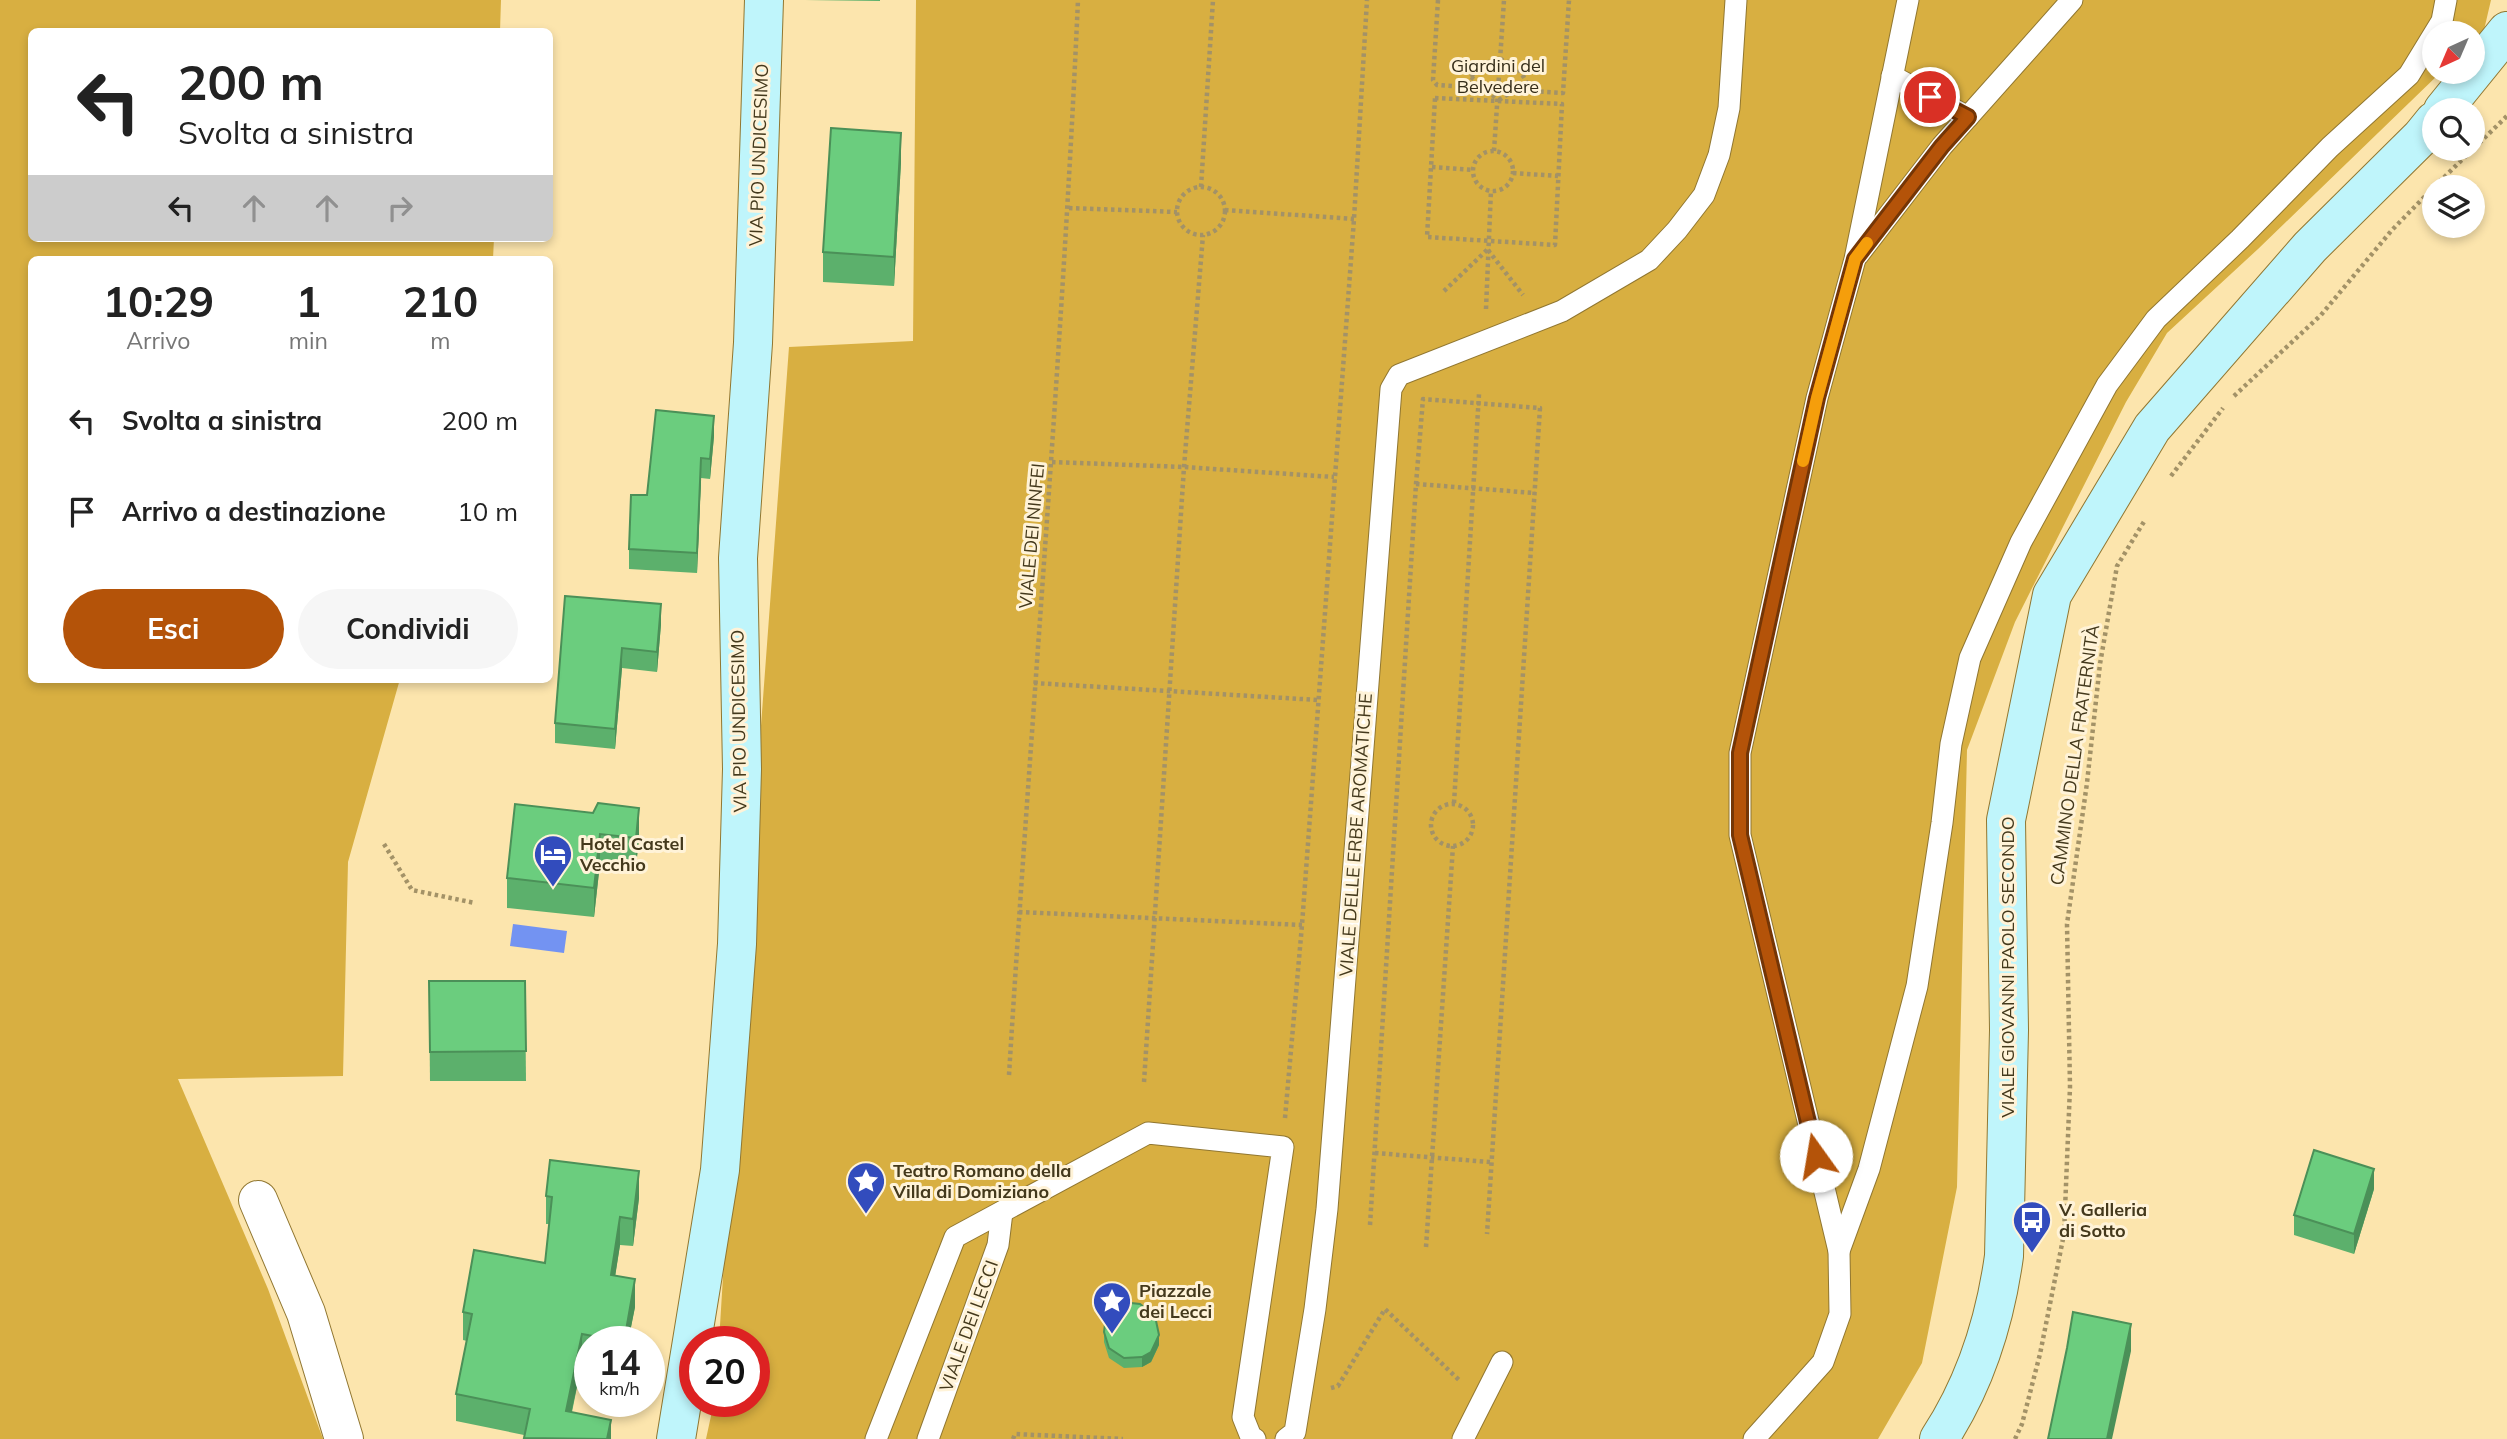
<!DOCTYPE html>
<html lang="it">
<head>
<meta charset="utf-8">
<style>
	:root { --surface:#fff; --page:#f6f6f6; --text:#222; --muted:#767676; --accent:#b45309 }
	body { margin:0; font-family:Mulish,sans-serif; background:var(--page); color:var(--text); height:100vh; display:flex; flex-direction:column; font-size:26px; white-space:nowrap }
	* { box-sizing:border-box; margin:0 }
	p { font-size:23px; color:var(--muted) }
	.icon { flex:none; width:38px; height:38px; fill:none; stroke:currentColor; stroke-width:2; stroke-linecap:round; stroke-linejoin:round }
	.map { position:relative; flex:1; overflow:hidden }
	.panel { position:absolute; left:28px; top:256px; width:525px; height:427px; display:flex; flex-direction:column; background:var(--surface); border-radius:10px; box-shadow:0 4px 10px #0003 }
	.panel>* { flex:none }
	.banner { position:absolute; left:28px; top:28px; width:525px; height:214px; border-radius:10px; box-shadow:0 4px 10px #0003; background:#fff; color:var(--text); overflow:hidden }
	.needle { width:46px; rotate:224deg }
	.controls { position:absolute; left:2422px; top:21px; display:grid; gap:14px }
	.controls a { display:grid; place-items:center; width:63px; height:63px; border-radius:50%; background:var(--surface); box-shadow:0 4px 10px #0003; font-size:35px }
	.speed { position:absolute; left:574px; top:1326px; display:flex; gap:14px; font-size:35px; font-weight:700; text-align:center }
	.speed>* { display:grid; place-content:center; width:91px; height:91px; border-radius:50%; background:var(--surface); box-shadow:0 4px 10px #0003; line-height:1 }
	.speed small { font-size:18px; font-weight:400 }
	.speed .limit { border:10px solid #d22; background:#fff; color:#111 }
	.pin { position:absolute; display:grid; place-items:center; width:60px; height:60px; color:#fff; margin:-30px; border:4px solid #fff; border-radius:50%; box-shadow:0 2px 7px #0007 }
	.me { position:absolute; width:77px; margin:-38px; rotate:347deg; stroke-linejoin:round; filter:drop-shadow(0 0 5px #0008) }
	.turn { display:flex; align-items:center; gap:24px; height:147px; padding:0 35px; font-size:32px }
	.turn .icon { width:91px; height:91px; stroke-width:2.5 }
	.turn b { display:block; font-size:49px; line-height:60px }
	.lanes { display:flex; align-items:center; height:66px; padding:0 35px; background:#0003; justify-content:center; gap:35px; direction:ltr }
	.lanes .off { opacity:.35 }
	.eta { display:flex; justify-content:space-evenly; align-items:center; height:119px; text-align:center }
	.eta b { font-size:42px; font-weight:700; line-height:49px }
	.button { display:flex; gap:14px; margin-top:auto; padding:14px 35px }
	.button a { flex:1; height:80px; border-radius:42px; background:var(--accent); color:#fff; font-size:28px; font-weight:700; line-height:80px; text-align:center }
	.button a+a { background:var(--page); color:var(--text) }
	ul { padding:0; list-style:none }
	li { display:flex; align-items:center; gap:21px; height:91px; padding:0 35px }
	li div { flex:1 }
	li b { display:block; font-size:26px }
	li em { font-style:normal }
	.map>svg:first-child { display:block }
	.green { fill:#d8af41 }
	.water { fill:#7393f2 }
	.lines { fill:none; stroke-linecap:round; stroke-linejoin:round }
	.lane-casing { stroke:#917731; stroke-width:23 }
	.street-casing { stroke:#917731; stroke-width:40 }
	.secondary-casing { stroke:#917731; stroke-width:40 }
	.path { stroke:#a39267; stroke-width:4.5; stroke-dasharray:3.5 3.5; stroke-linecap:butt }
	.lane { stroke:#fff; stroke-width:21 }
	.street { stroke:#fff; stroke-width:38 }
	.secondary { stroke:#bff5fb; stroke-width:38 }
	.wall { fill:#5cb06c }
	.shaded-wall { fill:#4b9058 }
	.building { fill:#6bcd7e; stroke:#4b9058; stroke-width:2 }
	.route-casing { stroke:#753606; stroke-width:18 }
	.route { stroke:#b45309; stroke-width:12 }
	.slow { stroke:#f59e0b; stroke-width:12 }
	.labels { text-anchor:middle; stroke-width:6; stroke-linejoin:round; paint-order:stroke }
	.park-label { font-size:18px; fill:#352d19; stroke:#fff3d8 }
	.street-label { font-size:18px; fill:#44391c; stroke:#fff3d8 }
	.poi-label { font-size:18px; font-weight:bold; fill:#44391c; stroke:#fff3d8; text-anchor:start }
</style>
</head>
<body>
<div class="map">
<svg width="2507" height="1439" viewBox="0 0 2507 1439">
	<rect width="100%" height="100%" fill="#fce5ad"/>
	<!-- green -->
	<g class="green">
		<path d="M0 0H501L500 31 32 32V238H494L493 259H32V679H400L348 862 343 1076 178 1079 268 1289 323 1439H0Z"/>
		<path d="M916 0H2491L2484 30 2473 41V33H2434V72H2441L2258 249 2167 333 2126 402 2015 622 1967 750 1957 1187 1922 1363 1878 1439H706L714 1402H754V1342H719L736 1064 789 347 913 341Z"/>
	</g>
	<!-- water -->
	<path class="water" d="M513 924 567 931 564 953 510 946Z"/>
	<g class="lines">
		<!-- lane casing -->
		<g class="lane-casing">
			<g id="lane">
				<path d="M1892 76 1968 117"/>
				<path d="M1858 255 1942 146 2072 0"/>
				<path d="M1839 1251 1869 1169 1917 986 1942 823 1951 744 1970 658 2021 542 2107 385 2156 319 2240 239 2330 147 2409 75 2442 21 2446 0"/>
				<path d="M876 1439 955 1237 1148 1133 1283 1147 1243 1417 1251 1437 1255 1439"/>
				<path d="M928 1439 998 1245 1002 1212"/>
				<path d="M1286 1439 1295 1432 1315 1309 1327 1209 1391 389 1399 375 1562 311 1649 260 1677 230 1704 195 1719 155 1729 108 1736 0"/>
				<path d="M1463 1439 1502 1362"/>
				<path d="M1754 1439 1823 1362 1840 1314 1839 1251 1740 835V753L1817 398 1855 259 1908 0"/>
			</g>
		</g>
		<!-- street casing -->
		<g class="street-casing">
			<path id="street" d="M258 1200 306 1313 344 1439"/>
		</g>
		<!-- secondary casing -->
		<g class="secondary-casing">
			<g id="secondary">
				<path d="M2443 110 2507 31"/>
				<path d="M676 1439 720 1170 737 944 742 769 738 558 753 343 764 0"/>
				<path d="M1939 1439C1975 1384 1995 1321 2004 1256L2009 1030 2006 820 2052 595 2152 428 2310 247 2421 137 2434 121"/>
			</g>
		</g>
		<!-- path -->
		<g class="path">
			<path d="M1438 0 1433 80 1437 85 1464 87C1470 80 1474 70 1483 65 1507 50 1523 70 1530 91L1563 93 1569 0"/>
			<path d="M1471 77 1497 99"/>
			<path d="M1435 98 1562 104 1555 245 1427 237Z"/>
			<path d="M1499 100 1527 82"/>
			<path d="M1494 151 1504 0"/>
			<circle cx="1493" cy="171" r="20"/>
			<path d="M1432 167 1473 170"/>
			<path d="M1513 173 1558 176"/>
			<path d="M1201 187 1213 0"/>
			<path d="M2434 187 2507 116"/>
			<circle cx="1201" cy="211" r="24"/>
			<path d="M1069 208 1177 212"/>
			<path d="M1225 210 1354 219"/>
			<path d="M1488 250 1523 295"/>
			<path d="M1444 291 1487 250"/>
			<path d="M1486 309 1491 190"/>
			<path d="M2234 396 2321 315 2392 230 2434 187"/>
			<path d="M1052 462 1184 467 1334 477"/>
			<path d="M2171 476 2223 408"/>
			<path d="M1416 484 1535 493"/>
			<path d="M1034 683 1318 700"/>
			<path d="M1454 803 1479 394"/>
			<circle cx="1452" cy="825" r="21"/>
			<path d="M384 844 412 890 475 903"/>
			<path d="M1019 912 1302 925"/>
			<path d="M1009 1075C1031 716 1062 359 1078 0"/>
			<path d="M1144 1082 1184 467 1203 235"/>
			<path d="M1285 1118 1302 925 1354 219 1367 0"/>
			<path d="M1375 1153 1490 1162"/>
			<path d="M1370 1225 1416 484 1423 399 1540 408 1487 1234"/>
			<path d="M1426 1247 1453 846"/>
			<path d="M1331 1388 1338 1386 1385 1309 1460 1381"/>
			<path d="M1013 1439 1015 1434 1123 1439"/>
			<path d="M2015 1439 2022 1424 2040 1354 2064 1234 2070 1087 2067 924 2087 783 2100 664 2117 566 2145 520"/>
		</g>
		<!-- lane -->
		<use href="#lane" class="lane"/>
		<!-- street -->
		<use href="#street" class="street"/>
		<!-- secondary -->
		<use href="#secondary" class="secondary"/>
	</g>
	<!-- wall -->
	<g class="wall">
		<path d="M805 0H880V1Z"/>
		<path d="M901 162 894 286 823 282V252Z"/>
		<path d="M714 436 710 479 701 478 697 573 629 569V549Z"/>
		<path d="M565 596 661 624 657 672 622 668 615 749 555 743V723Z"/>
		<path d="M515 804 639 837 636 867 600 863 594 917 507 908V878Z"/>
		<path d="M429 981H525L526 1081H430Z"/>
		<path d="M2374 1189 2354 1254 2294 1235V1215Z"/>
		<path d="M546 1196 639 1198 633 1246 620 1245 615 1276 635 1307 628 1342H590V1363L582 1362 572 1412 611 1439H524V1435L456 1421V1394L467 1341 463 1340V1312L545 1263 549 1224H546Z"/>
		<path d="M1104 1332 1159 1345 1151 1362 1142 1367 1124 1368 1109 1358 1104 1342Z"/>
	</g>
	<!-- shaded-wall -->
	<g class="shaded-wall">
		<path d="M901 133V162L894 286V257Z"/>
		<path d="M714 416V436L710 479V459Z"/>
		<path d="M701 458V478L697 573V553Z"/>
		<path d="M661 604V624L657 672V652Z"/>
		<path d="M622 648V668L615 749V729Z"/>
		<path d="M639 808V837L636 867V838Z"/>
		<path d="M600 834V863L594 917V888Z"/>
		<path d="M2374 1169V1189L2354 1254V1234Z"/>
		<path d="M639 1171V1198L633 1246V1219Z"/>
		<path d="M620 1217V1245L611 1303V1275Z"/>
		<path d="M635 1279V1307L628 1342H624Z"/>
		<path d="M2131 1324V1351L2112 1439H2107Z"/>
		<path d="M582 1334V1362L566 1438V1411Z"/>
		<path d="M1159 1335V1345L1151 1362 1142 1367V1357Z"/>
		<path d="M611 1420V1439H607Z"/>
	</g>
	<!-- building -->
	<g class="building">
		<path d="M831 128 901 133 894 257 823 252Z"/>
		<path d="M656 410 714 416 710 459 701 458 697 553 629 549 631 495H647Z"/>
		<path d="M565 596 661 604 657 652 622 648 615 729 555 723Z"/>
		<path d="M598 803 639 808 636 838 600 834 594 888 507 878 515 804 593 813Z"/>
		<path d="M429 981H525L526 1051 430 1052Z"/>
		<path d="M2314 1150 2374 1169 2354 1234 2294 1215Z"/>
		<path d="M550 1160 639 1171 633 1219 620 1217 611 1275 635 1279 624 1342 582 1334 566 1411 611 1420 607 1439 524 1438 530 1409 456 1394 472 1314 463 1312 474 1250 545 1263 552 1197 546 1196Z"/>
		<path d="M1131 1303 1140 1304 1155 1316 1159 1335 1151 1352 1142 1357 1124 1358 1109 1348 1104 1332 1105 1324 1115 1309Z"/>
		<path d="M2073 1312 2131 1324 2107 1439H2048L2067 1348Z"/>
	</g>
	<g class="lines">
		<!-- route casing -->
		<g class="route-casing">
			<path id="route" d="M1816 1156 1740 835V753L1817 398 1855 259 1942 146 1968 117 1930 97"/>
		</g>
		<!-- route -->
		<use href="#route" class="route"/>
		<!-- slow -->
		<path class="slow" d="M1803 461 1817 398 1855 259 1867 243"/>
	</g>
	<!-- icons -->
	<defs>
		<g id="hotel-pin" transform="scale(2.0125)"><path d="M0 17L-7.5 6A9.5 9.5 0 1 1 7.5 6Z" fill="#324cbd" stroke="#fff3d8"/><path d="M-6-4.5h1.5V1H6V5H4.5V3h-9V5H-6ZM-4 0a1.8 1.8 0 1 1 3.6 0ZM.5 0V-2.5h3Q6-2.5 6 0Z" fill="#fff"/></g>
		<g id="sight-pin" transform="scale(2.0125)"><path d="M0 17L-7.5 6A9.5 9.5 0 1 1 7.5 6Z" fill="#324cbd" stroke="#fff3d8"/><path d="M0-6L1.8-2.2L6-1.7L2.9 1.2L3.7 5.4L0 3.3L-3.7 5.4L-2.9 1.2L-6-1.7L-1.8-2.2Z" fill="#fff"/></g>
		<g id="bus-pin" transform="scale(2.0125)"><path d="M0 17L-7.5 6A9.5 9.5 0 1 1 7.5 6Z" fill="#324cbd" stroke="#fff3d8"/><path d="M-5-6H5V4H4V6H2V4H-2V6H-4V4H-5ZM-3.5-4V0h7V-4ZM-3.5 1.2v1.5H-2V1.2ZM2 1.2v1.5H3.5V1.2Z" fill="#fff"/></g>
	</defs>
	<g fill-rule="evenodd">
		<use href="#hotel-pin" x="553" y="854"/>
		<use href="#sight-pin" x="866" y="1181"/>
		<use href="#bus-pin" x="2032" y="1220"/>
		<use href="#sight-pin" x="1112" y="1301"/>
	</g>
	<g class="labels">
		<!-- park labels -->
		<g class="park-label">
			<text x="1498" y="72">Giardini del<tspan x="1498" dy="21">Belvedere</tspan></text>
		</g>
		<!-- street labels -->
		<g class="street-label">
			<text transform="translate(759 155) rotate(-88)" y="6">VIA PIO UNDICESIMO</text>
			<text transform="translate(1032 536) rotate(-85)" y="6">VIALE DEI NINFEI</text>
			<text transform="translate(739 721) rotate(-91)" y="6">VIA PIO UNDICESIMO</text>
			<text transform="translate(2075 755) rotate(-82)" y="6">CAMMINO DELLA FRATERNITÀ</text>
			<text transform="translate(1356 835) rotate(-86)" y="6">VIALE DELLE ERBE AROMATICHE</text>
			<text transform="translate(2008 967) rotate(-90)" y="6">VIALE GIOVANNI PAOLO SECONDO</text>
			<text transform="translate(969 1326) rotate(-70)" y="6">VIALE DEI LECCI</text>
		</g>
		<!-- poi labels -->
		<g class="poi-label">
			<text x="580" y="850">Hotel Castel<tspan x="580" dy="21">Vecchio</tspan></text>
			<text x="893" y="1177">Teatro Romano della<tspan x="893" dy="21">Villa di Domiziano</tspan></text>
			<text x="2059" y="1216">V. Galleria<tspan x="2059" dy="21">di Sotto</tspan></text>
			<text x="1139" y="1297">Piazzale<tspan x="1139" dy="21">dei Lecci</tspan></text>
		</g>
	</g>
</svg>
<div class="controls">
<a><svg class="needle" viewBox="-14 -14 28 28"><path d="M0-13l5 13h-10z" fill="#e53935"/><path d="M0 13l5-13h-10z" fill="#767676"/></svg></a>
<a><svg class="icon" aria-label="search" viewBox="0 0 24 24"><circle cx="10" cy="10" r="6"/><path d="M15 15l6 6"/></svg></a>
<a><svg class="icon" aria-label="layers" viewBox="0 0 24 24"><path d="M12 4l9 5-9 5-9-5zM3 14l9 5 9-5"/></svg></a>
</div>
<div class="speed"><div>14<small>km/h</small></div><div class="limit">20</div></div>
<div class="pin" style="left:1930px;top:97px;background:#d93025"><svg class="icon" aria-label="arrive" viewBox="0 0 24 24"><path d="M6 21V4h12l-3 4 3 4H6"/></svg></div>
<svg class="me" style="left:1816px;top:1156px" viewBox="-20 -20 40 40"><circle r="19" fill="#fff"/><path d="M0-13L10 11 0 6-10 11z" fill="#b45309"/></svg>
<div class="banner">
<div class="turn"><svg class="icon" aria-label="left" viewBox="0 0 24 24"><path d="M17 20v-9H6M10 6l-5 5 5 5"/></svg><div><b>200 m</b>Svolta a sinistra</div></div>
<div class="lanes"><svg class="icon" aria-label="left" viewBox="0 0 24 24"><path d="M17 20v-9H6M10 6l-5 5 5 5"/></svg><svg class="icon off" aria-label="ahead" viewBox="0 0 24 24"><path d="M12 20V5M6 11l6-6 6 6"/></svg><svg class="icon off" aria-label="ahead" viewBox="0 0 24 24"><path d="M12 20V5M6 11l6-6 6 6"/></svg><svg class="icon off" aria-label="right" viewBox="0 0 24 24"><path d="M7 20v-9h11M14 6l5 5-5 5"/></svg></div>
</div>
<section class="panel">
<div class="eta">
<div><b>10:29</b><p>Arrivo</p></div>
<div><b>1</b><p>min</p></div>
<div><b>210</b><p>m</p></div>
</div>
<ul>
<li><svg class="icon" aria-label="left" viewBox="0 0 24 24"><path d="M17 20v-9H6M10 6l-5 5 5 5"/></svg><div><b>Svolta a sinistra</b></div><em>200 m</em></li>
<li><svg class="icon" aria-label="arrive" viewBox="0 0 24 24"><path d="M6 21V4h12l-3 4 3 4H6"/></svg><div><b>Arrivo a destinazione</b></div><em>10 m</em></li>
</ul>
<div class="button"><a>Esci</a><a>Condividi</a></div>
</section>
</div>
</body>
</html>
